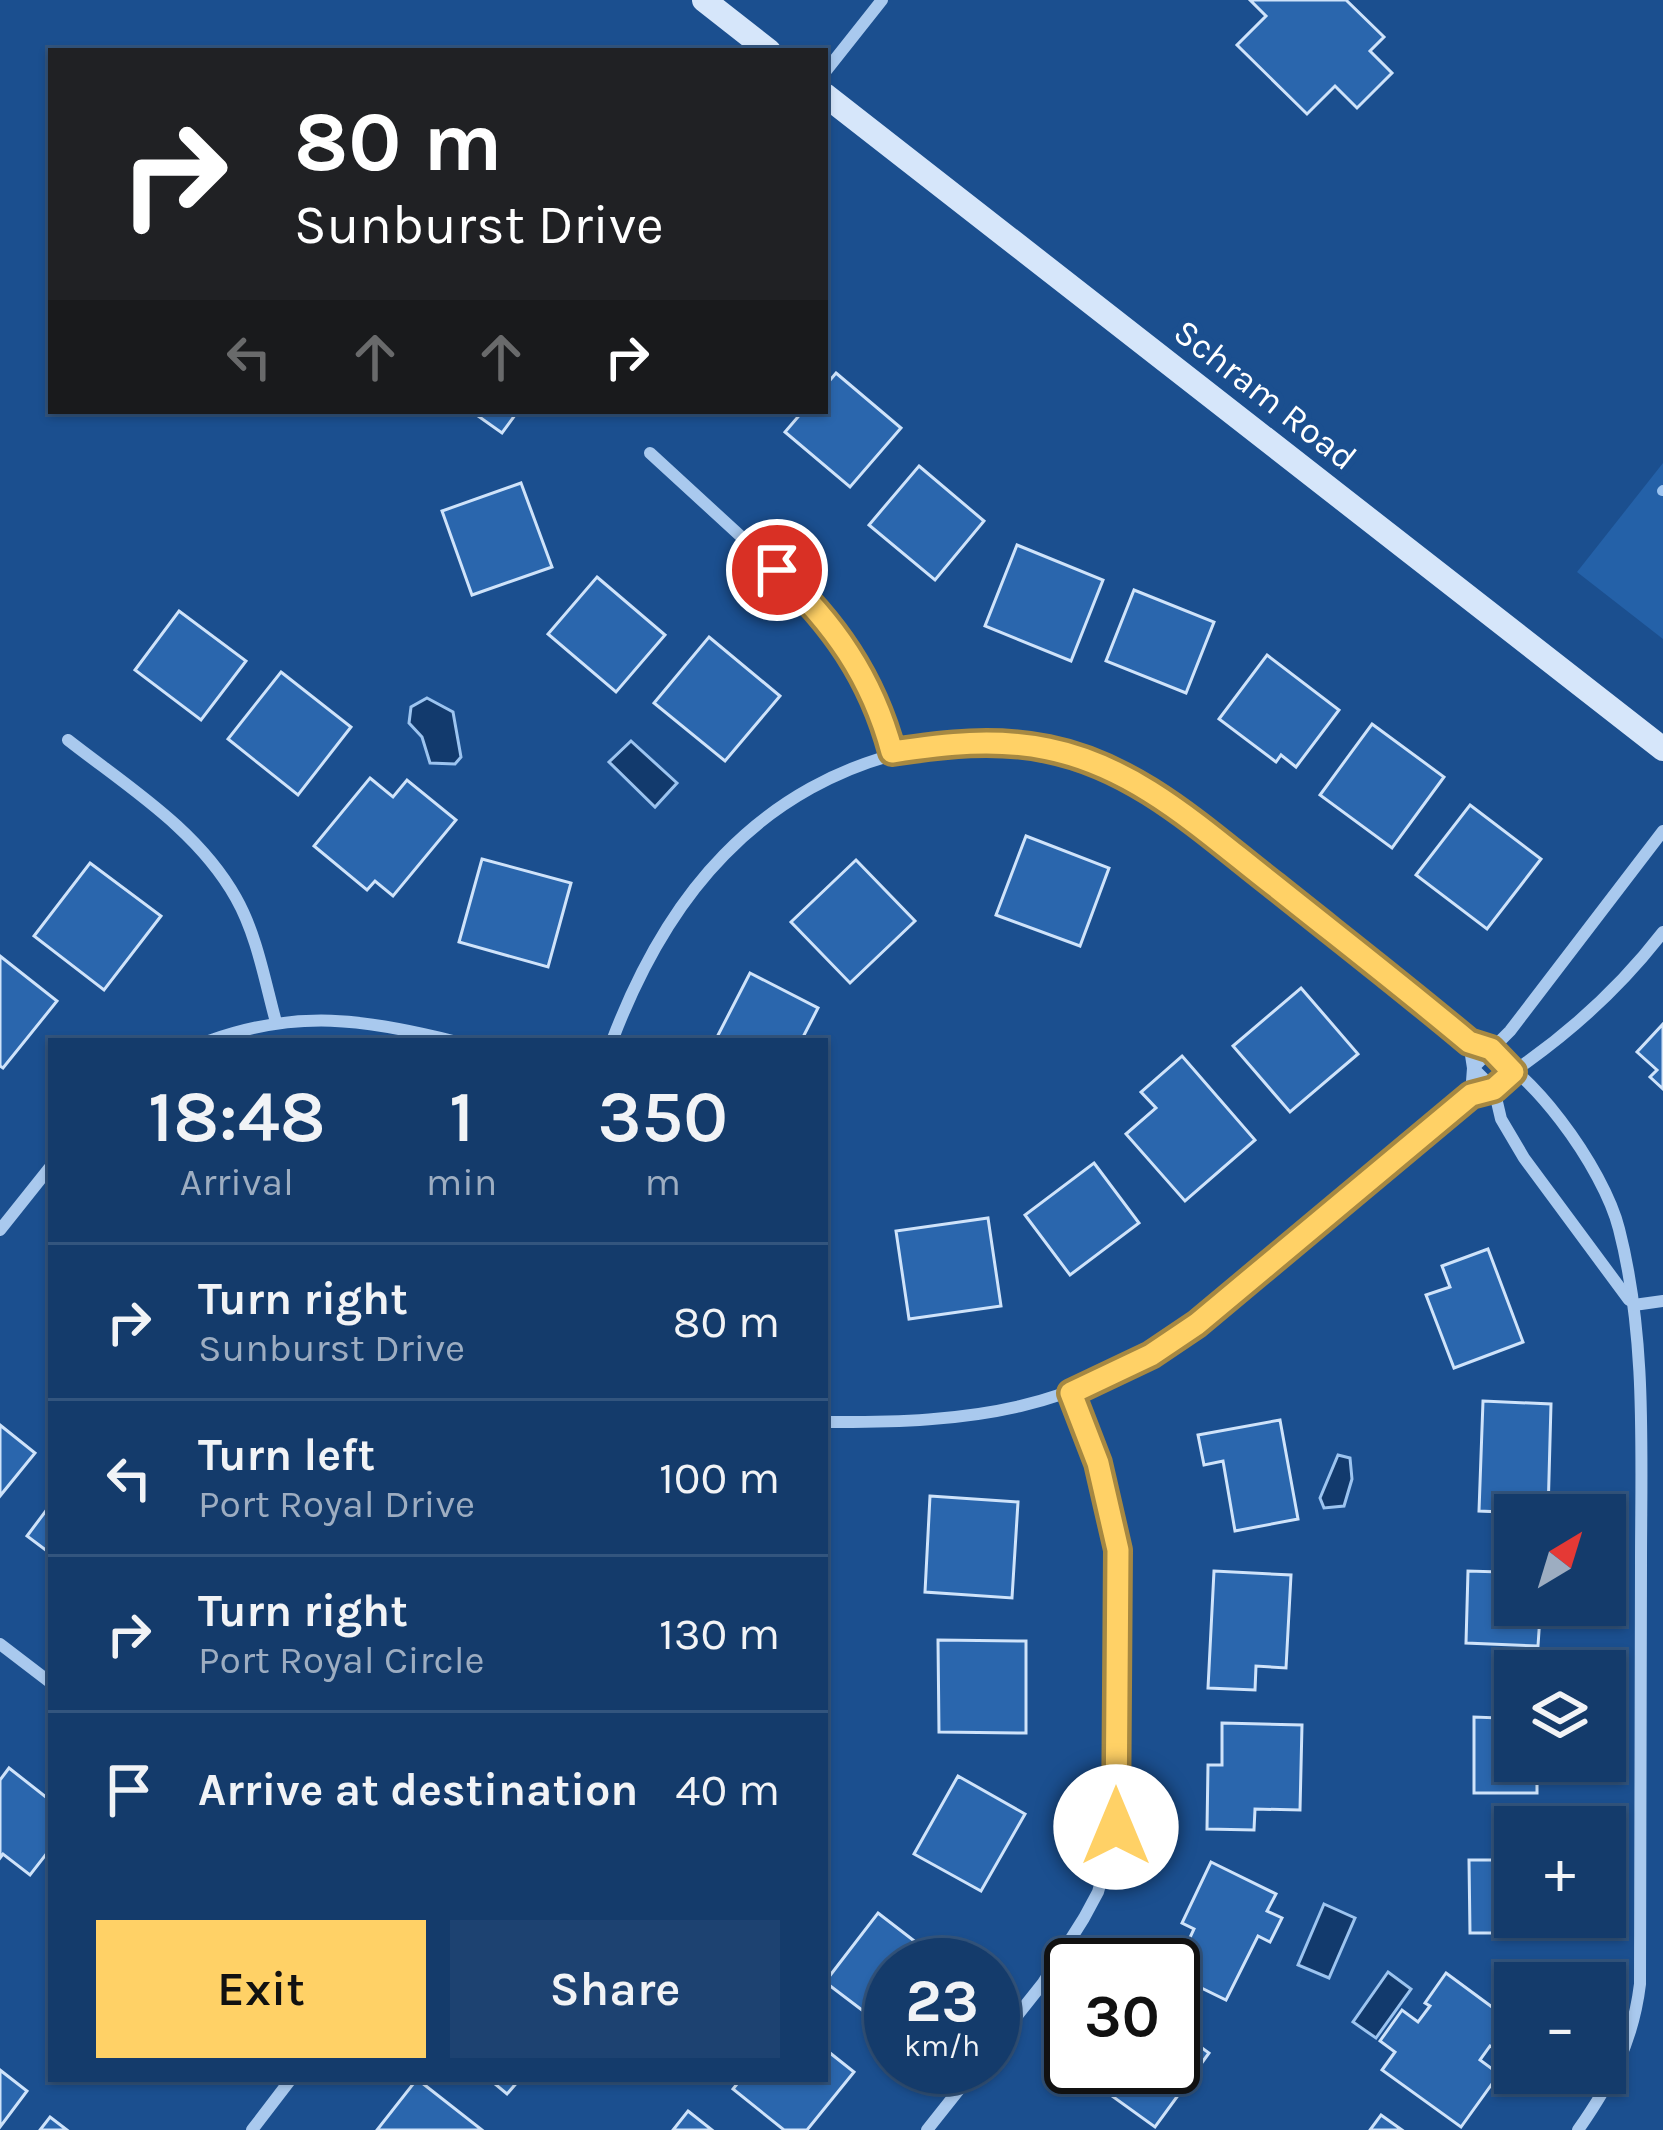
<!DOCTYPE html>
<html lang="en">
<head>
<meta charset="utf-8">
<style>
	:root { --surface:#143b6b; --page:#1d4271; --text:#f1f3f6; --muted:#9dadc1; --line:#33557e; --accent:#ffd166 }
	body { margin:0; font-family:Karla,sans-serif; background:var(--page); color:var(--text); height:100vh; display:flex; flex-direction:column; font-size:45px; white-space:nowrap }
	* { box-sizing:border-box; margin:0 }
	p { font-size:39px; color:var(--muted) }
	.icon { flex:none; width:66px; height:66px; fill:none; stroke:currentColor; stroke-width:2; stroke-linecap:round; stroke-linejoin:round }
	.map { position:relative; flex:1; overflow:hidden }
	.details { position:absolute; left:48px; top:1038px; width:780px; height:1044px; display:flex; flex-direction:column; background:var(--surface); border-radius:0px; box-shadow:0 3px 9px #0004,0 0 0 3px var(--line) }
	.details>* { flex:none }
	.top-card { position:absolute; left:48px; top:48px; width:780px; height:366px; border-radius:0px; box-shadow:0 3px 9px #0004,0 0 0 3px var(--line); background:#202124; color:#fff; overflow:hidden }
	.needle { width:78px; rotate:38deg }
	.buttons { position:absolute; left:1494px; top:1494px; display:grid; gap:24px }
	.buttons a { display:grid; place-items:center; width:132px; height:132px; border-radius:0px; background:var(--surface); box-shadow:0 3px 9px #0004,0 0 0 3px var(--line); font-size:60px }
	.speed { position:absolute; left:864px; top:1938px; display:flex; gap:24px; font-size:60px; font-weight:700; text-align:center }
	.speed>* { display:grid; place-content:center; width:156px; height:156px; border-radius:50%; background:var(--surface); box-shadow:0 3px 9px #0004,0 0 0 3px var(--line); line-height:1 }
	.speed small { font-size:30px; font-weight:400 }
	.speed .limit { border:6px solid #111; border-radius:18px; background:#fff; color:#111 }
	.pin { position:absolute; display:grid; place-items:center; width:102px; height:102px; color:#fff; margin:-51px; border:6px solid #fff; border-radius:50%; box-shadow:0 3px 12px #0007 }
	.me { position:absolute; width:132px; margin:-66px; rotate:0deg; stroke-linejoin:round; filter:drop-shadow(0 0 9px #0008) }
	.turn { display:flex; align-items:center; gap:42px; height:252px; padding:0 48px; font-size:54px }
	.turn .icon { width:156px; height:156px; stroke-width:2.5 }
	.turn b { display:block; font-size:84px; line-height:102px }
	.lanes { display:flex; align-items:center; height:114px; padding:0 48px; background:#0003; justify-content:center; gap:60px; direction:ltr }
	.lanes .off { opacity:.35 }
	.eta { display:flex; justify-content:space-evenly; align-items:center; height:204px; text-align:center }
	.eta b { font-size:72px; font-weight:600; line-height:84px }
	.action { display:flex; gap:24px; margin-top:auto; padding:24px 48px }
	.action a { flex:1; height:138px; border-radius:0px; background:var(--accent); color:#111; font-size:48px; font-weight:600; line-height:138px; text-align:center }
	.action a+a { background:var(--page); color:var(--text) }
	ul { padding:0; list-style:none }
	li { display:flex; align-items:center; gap:36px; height:156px; padding:0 48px; border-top:3px solid var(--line) }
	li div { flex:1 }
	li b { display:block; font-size:45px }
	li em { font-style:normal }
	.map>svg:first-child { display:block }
	.green { fill:#2461a8 }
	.water { fill:#123a6d; stroke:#9cc4f0; stroke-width:3 }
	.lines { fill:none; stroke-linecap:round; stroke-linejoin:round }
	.stream { stroke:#9cc4f0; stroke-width:10 }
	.building { fill:#2a66ad; stroke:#cfe3fa; stroke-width:3 }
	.minor { stroke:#a9c9ee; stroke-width:12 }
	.secondary { stroke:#d6e6fa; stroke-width:24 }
	.route-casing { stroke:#a68842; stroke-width:30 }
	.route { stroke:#ffd166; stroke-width:21 }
	.labels { text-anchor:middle; stroke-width:12; stroke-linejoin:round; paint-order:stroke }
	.street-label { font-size:36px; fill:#fff; stroke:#1b4f8f }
</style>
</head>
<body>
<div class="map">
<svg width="1663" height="2130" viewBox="0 0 1663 2130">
	<rect width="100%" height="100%" fill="#1b4f8f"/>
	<!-- green -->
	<path class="green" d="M1663 463V639L1577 572Z"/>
	<!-- water -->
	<g class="water">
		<path d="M427 698 453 712 461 757 455 764 430 763 422 737 409 723 411 707Z"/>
		<path d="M631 741 677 783 655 807 609 762Z"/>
		<path d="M1338 1455 1350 1458 1352 1479 1344 1506 1324 1508 1320 1498Z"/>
		<path d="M1324 1904 1355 1918 1329 1978 1298 1965Z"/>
		<path d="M1388 1972 1411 1989 1376 2038 1353 2022Z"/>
	</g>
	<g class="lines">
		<!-- stream -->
		<path class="stream" d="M1662 491 1663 490"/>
	</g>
	<!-- building -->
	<g class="building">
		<path d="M1250 0H1346L1384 37 1370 51 1392 73 1357 108 1335 86 1307 114 1237 45 1266 16Z"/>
		<path d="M836 373 901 428 850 487 785 432 803 411H825V386Z"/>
		<path d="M471 411H518L502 433Z"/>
		<path d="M919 466 984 521 935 580 869 525Z"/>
		<path d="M521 483 552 567 472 595 442 511Z"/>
		<path d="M1017 545 1103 580 1071 661 985 626Z"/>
		<path d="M597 577 665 635 616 692 548 634Z"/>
		<path d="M1134 590 1214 622 1186 693 1106 661Z"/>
		<path d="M179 611 246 661 201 720 135 670Z"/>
		<path d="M709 637 780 696 725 761 654 703Z"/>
		<path d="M1267 655 1339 710 1296 767 1281 755 1276 762 1219 719Z"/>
		<path d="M281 672 351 727 298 795 228 739Z"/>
		<path d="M1372 724 1444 777 1392 848 1320 795Z"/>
		<path d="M370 778 393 797 407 780 456 820 393 896 375 881 367 890 314 846Z"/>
		<path d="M1470 805 1541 859 1487 929 1416 875Z"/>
		<path d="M1026 836 1109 868 1080 946 996 915Z"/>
		<path d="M482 859 571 883 548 967 459 942Z"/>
		<path d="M856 860 915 921 850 983 791 922Z"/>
		<path d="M90 863 161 916 104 990 34 936Z"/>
		<path d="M0 956 57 1001 3 1068 0 1066Z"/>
		<path d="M750 973 818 1008 801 1041H715Z"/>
		<path d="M1301 988 1358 1054 1290 1112 1233 1046Z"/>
		<path d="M1663 1024V1089L1650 1077 1657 1070 1637 1052Z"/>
		<path d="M1182 1056 1255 1140 1185 1201 1126 1134 1156 1108 1141 1092Z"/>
		<path d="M1094 1163 1139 1223 1070 1275 1025 1215Z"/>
		<path d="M988 1218 1001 1306 909 1319 896 1231Z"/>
		<path d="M1488 1249 1523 1342 1454 1368 1426 1295 1450 1287 1442 1266Z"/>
		<path d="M1483 1401 1551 1404 1548 1514 1479 1511Z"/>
		<path d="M1280 1420 1298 1519 1235 1531 1223 1461 1204 1465 1198 1435Z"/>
		<path d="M0 1425 35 1453 0 1496Z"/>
		<path d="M930 1496 1018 1502 1012 1598 925 1592Z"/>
		<path d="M51 1504V1554L27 1536Z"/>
		<path d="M1500 1553 1515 1554V1605H1549L1548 1616H1540L1538 1646 1466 1643 1468 1571 1500 1572Z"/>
		<path d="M1214 1571 1291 1575 1286 1668 1256 1666 1255 1690 1208 1688Z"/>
		<path d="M938 1640 1026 1641V1733L939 1732Z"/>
		<path d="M1498 1693H1515V1761H1537V1793H1474V1717L1499 1718Z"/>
		<path d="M1222 1723 1302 1725 1300 1810 1255 1809 1254 1830 1207 1829 1208 1765H1222Z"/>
		<path d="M9 1768 51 1801V1848L30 1875 3 1854 0 1858V1780Z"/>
		<path d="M958 1776 1025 1814 981 1891 914 1854Z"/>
		<path d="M1503 1842H1515V1917H1548V1933H1470L1469 1860H1503Z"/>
		<path d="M1211 1862 1276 1894 1267 1911 1282 1918 1270 1942 1258 1936 1226 2000 1173 1974 1194 1929 1182 1923Z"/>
		<path d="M878 1913 939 1960 935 1965H891V2023L887 2029 825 1982Z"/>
		<path d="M1446 1973 1515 2024 1498 2051 1490 2046 1480 2060 1499 2074 1461 2127 1382 2070 1395 2052 1380 2041 1402 2010 1418 2022 1430 2006 1425 2003Z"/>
		<path d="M1173 2027 1209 2053 1155 2127 1087 2078 1095 2067H1173Z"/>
		<path d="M825 2049 854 2072 807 2130H784L733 2089 741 2079H825Z"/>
		<path d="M0 2070 27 2091 0 2127Z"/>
		<path d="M417 2079 482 2130H377Z"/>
		<path d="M489 2079H520L507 2094Z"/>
		<path d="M688 2111 712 2130H673Z"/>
		<path d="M1381 2115 1402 2130H1370Z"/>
		<path d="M50 2117 67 2130H40Z"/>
	</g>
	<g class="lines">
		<!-- minor -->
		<g class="minor">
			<path d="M825 72 882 0"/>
			<path d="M650 453 809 599C848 645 876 693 892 752"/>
			<path d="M68 740C128 787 198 830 236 898 257 935 265 982 276 1022"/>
			<path d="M209 1041C297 1009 365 1019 453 1041"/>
			<path d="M612 1041C637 975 674 906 724 855 827 748 989 709 1124 776 1172 800 1214 839 1256 872 1328 928 1400 983 1469 1042 1528 1061 1604 1169 1619 1229 1647 1338 1641 1453 1641 1564 1641 1704 1640 1844 1640 1984 1633 2042 1611 2083 1578 2130"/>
			<path d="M1469 1042 1473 1068 1494 1089 1501 1119 1524 1158 1629 1300"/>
			<path d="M1471 1095 1473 1068 1510 1031 1663 831"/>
			<path d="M0 1230 51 1166"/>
			<path d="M1634 1305 1663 1301"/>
			<path d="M825 1422C976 1423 1070 1411 1197 1325L1471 1095C1495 1089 1507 1076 1527 1062 1580 1024 1623 984 1663 932"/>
			<path d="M0 1644 51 1683"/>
			<path d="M993 2046 1043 1983 1084 1918 1098 1892 1116 1827 1118 1550 1098 1463 1071 1393"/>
			<path d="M252 2130 291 2079"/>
			<path d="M927 2130 977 2067"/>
		</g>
		<!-- secondary -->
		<g class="secondary">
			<path d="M704 0 769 51"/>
			<path d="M825 95 1663 749"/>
		</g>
	</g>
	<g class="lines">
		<!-- route casing -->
		<g class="route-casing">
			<path id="route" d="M777 570C833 622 872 677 892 752 945 744 995 738 1048 749 1138 767 1205 832 1275 886 1340 938 1406 989 1469 1042L1491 1049 1513 1072 1494 1089 1471 1095 1197 1324 1151 1355 1071 1393 1098 1463 1118 1550 1116 1827"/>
		</g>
		<!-- route -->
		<use href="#route" class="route"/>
	</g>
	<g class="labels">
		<!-- street labels -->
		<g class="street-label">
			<text transform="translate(1266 394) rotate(38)" y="13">Schram Road</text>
		</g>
	</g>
</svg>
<div class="buttons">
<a><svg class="needle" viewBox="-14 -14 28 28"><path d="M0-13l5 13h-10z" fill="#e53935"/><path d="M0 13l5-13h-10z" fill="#9dadc1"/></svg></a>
<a><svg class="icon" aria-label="layers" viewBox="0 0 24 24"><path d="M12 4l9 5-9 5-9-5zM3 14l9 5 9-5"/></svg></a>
<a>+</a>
<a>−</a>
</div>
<div class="speed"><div>23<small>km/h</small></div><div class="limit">30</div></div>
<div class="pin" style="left:777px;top:570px;background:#d93025"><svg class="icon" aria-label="arrive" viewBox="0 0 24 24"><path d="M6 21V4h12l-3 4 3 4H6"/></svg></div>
<svg class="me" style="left:1116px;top:1827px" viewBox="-20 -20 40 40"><circle r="19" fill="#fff"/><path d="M0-13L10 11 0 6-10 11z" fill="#ffd166"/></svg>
<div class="top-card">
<div class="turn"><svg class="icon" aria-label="right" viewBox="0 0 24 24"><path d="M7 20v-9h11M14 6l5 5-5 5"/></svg><div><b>80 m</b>Sunburst Drive</div></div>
<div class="lanes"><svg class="icon off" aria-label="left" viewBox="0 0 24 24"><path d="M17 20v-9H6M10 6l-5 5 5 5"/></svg><svg class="icon off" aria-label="ahead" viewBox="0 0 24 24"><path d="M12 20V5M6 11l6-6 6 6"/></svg><svg class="icon off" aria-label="ahead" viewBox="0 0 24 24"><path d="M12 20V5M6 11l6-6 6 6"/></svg><svg class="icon" aria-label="right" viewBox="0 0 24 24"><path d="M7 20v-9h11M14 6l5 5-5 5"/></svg></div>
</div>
<section class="details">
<div class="eta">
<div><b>18:48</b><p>Arrival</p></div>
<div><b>1</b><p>min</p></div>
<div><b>350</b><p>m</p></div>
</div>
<ul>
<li><svg class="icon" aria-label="right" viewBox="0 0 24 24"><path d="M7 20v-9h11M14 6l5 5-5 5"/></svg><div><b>Turn right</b><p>Sunburst Drive</p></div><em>80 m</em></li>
<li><svg class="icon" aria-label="left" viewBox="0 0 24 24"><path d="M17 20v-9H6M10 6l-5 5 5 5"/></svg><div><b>Turn left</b><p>Port Royal Drive</p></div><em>100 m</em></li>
<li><svg class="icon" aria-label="right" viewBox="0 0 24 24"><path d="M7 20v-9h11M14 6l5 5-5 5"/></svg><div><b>Turn right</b><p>Port Royal Circle</p></div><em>130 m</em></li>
<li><svg class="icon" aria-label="arrive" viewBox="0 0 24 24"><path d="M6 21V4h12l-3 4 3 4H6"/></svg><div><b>Arrive at destination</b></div><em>40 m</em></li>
</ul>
<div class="action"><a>Exit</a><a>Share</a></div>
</section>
</div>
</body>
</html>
